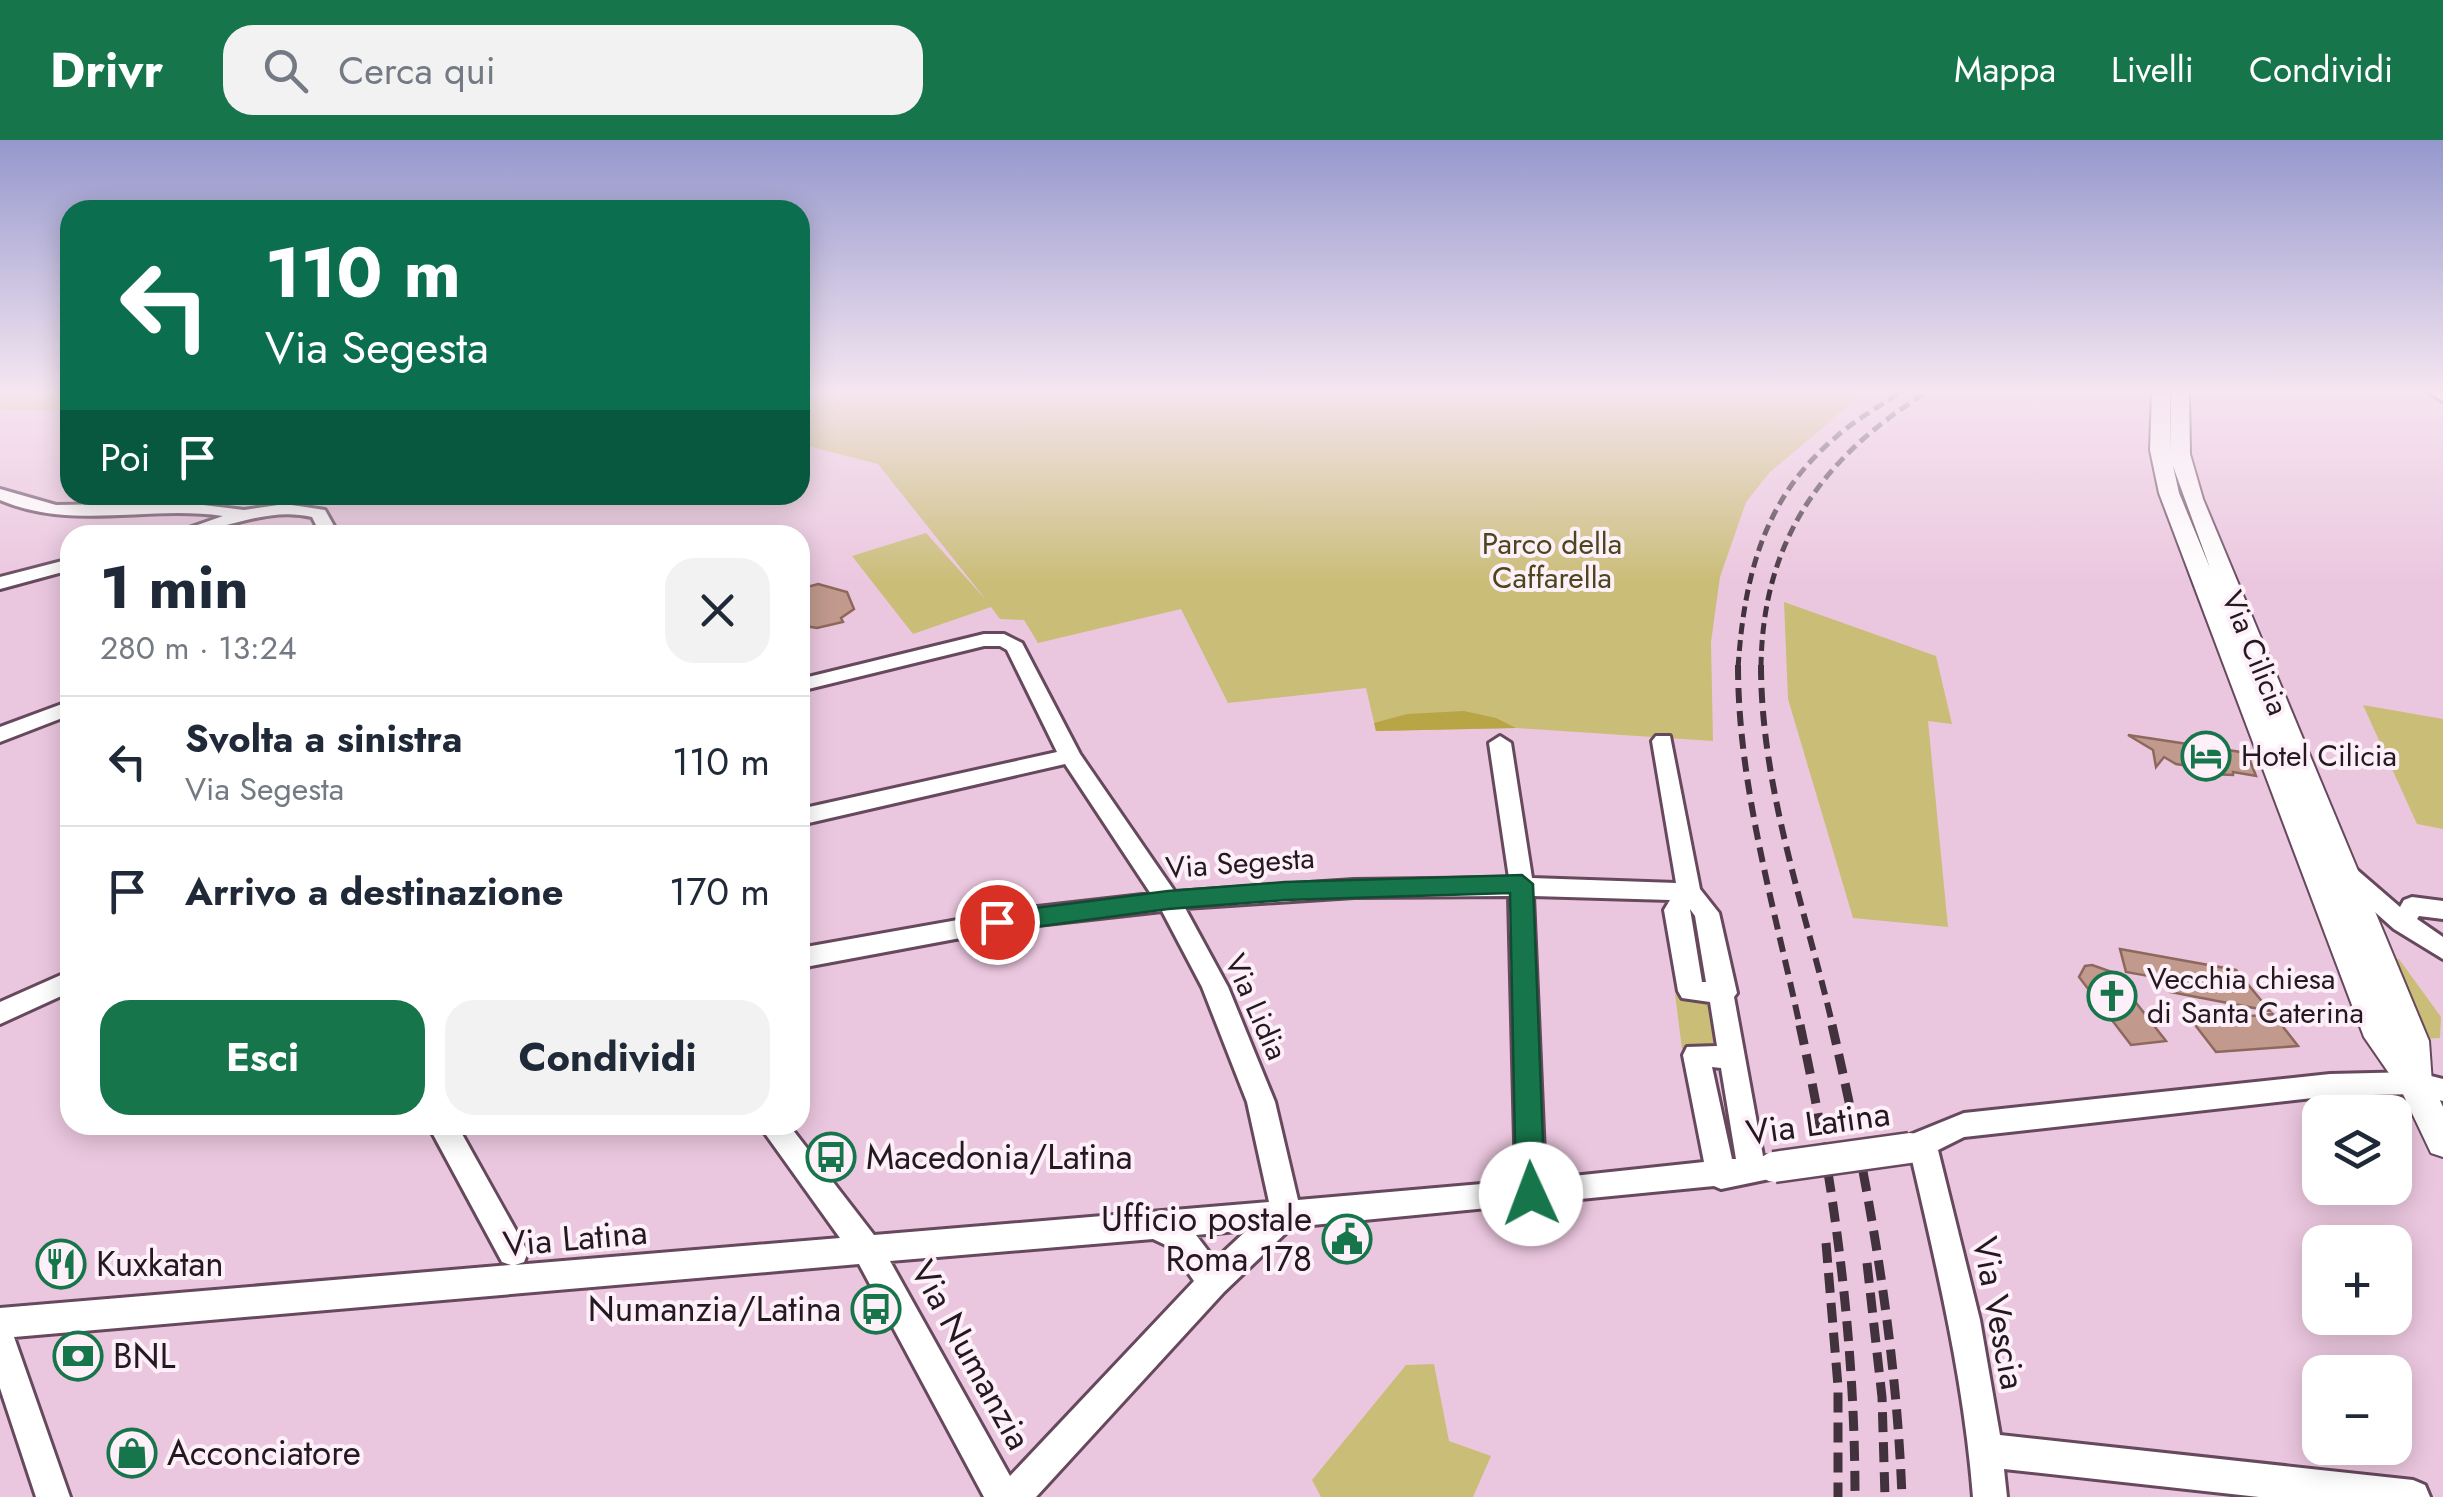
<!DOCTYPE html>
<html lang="it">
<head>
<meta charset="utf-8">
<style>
	:root { --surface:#fff; --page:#f2f2f3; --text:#1f2937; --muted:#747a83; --line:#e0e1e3; --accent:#17754b }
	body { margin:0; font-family:Jost,sans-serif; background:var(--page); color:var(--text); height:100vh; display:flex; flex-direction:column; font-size:38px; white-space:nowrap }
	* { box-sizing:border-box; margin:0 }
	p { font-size:32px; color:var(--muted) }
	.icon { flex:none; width:55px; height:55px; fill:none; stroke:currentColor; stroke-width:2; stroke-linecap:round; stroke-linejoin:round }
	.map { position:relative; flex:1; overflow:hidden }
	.drawer { position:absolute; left:60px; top:385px; width:750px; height:610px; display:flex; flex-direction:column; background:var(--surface); border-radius:30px; box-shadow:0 5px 25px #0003 }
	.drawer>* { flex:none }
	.hud { position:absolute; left:60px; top:60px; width:750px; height:305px; border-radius:30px; box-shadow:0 5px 25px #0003; background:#0b6e4f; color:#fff; overflow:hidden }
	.controls { position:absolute; left:2302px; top:955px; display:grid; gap:20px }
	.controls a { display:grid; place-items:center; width:110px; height:110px; border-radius:20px; background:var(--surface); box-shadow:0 5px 25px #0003; font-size:50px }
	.pin { position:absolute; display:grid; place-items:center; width:85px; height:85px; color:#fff; margin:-42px; border:5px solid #fff; border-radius:50%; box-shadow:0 2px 10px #0007 }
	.me { position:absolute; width:110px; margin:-55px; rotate:358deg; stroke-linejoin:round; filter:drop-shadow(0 0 8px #0008) }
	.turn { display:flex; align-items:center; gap:35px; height:210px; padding:0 40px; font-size:45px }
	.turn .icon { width:130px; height:130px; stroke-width:2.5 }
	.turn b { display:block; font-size:70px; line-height:85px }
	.then { display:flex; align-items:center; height:95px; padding:0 40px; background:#0003; gap:20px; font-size:38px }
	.round { display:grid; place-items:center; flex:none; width:105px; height:105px; border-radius:30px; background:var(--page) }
	.headline { display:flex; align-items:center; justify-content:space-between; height:170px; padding:0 40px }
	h1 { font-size:60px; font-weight:700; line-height:75px }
	.action { display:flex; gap:20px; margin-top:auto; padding:20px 40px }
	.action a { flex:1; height:115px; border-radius:30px; background:var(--accent); color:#fff; font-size:40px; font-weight:700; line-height:115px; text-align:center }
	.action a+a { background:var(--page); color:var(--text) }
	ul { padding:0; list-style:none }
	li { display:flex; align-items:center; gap:30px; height:130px; padding:0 40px; border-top:2px solid var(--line) }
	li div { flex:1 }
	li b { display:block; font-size:38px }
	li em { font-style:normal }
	header { display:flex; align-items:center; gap:60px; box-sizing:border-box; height:140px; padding:0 50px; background:var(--accent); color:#fff }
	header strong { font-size:48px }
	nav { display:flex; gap:55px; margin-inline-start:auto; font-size:35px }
	.search { width:700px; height:90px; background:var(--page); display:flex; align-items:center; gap:25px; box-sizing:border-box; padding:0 35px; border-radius:30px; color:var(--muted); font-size:38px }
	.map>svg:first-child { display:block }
	.green { fill:#cabd78 }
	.forest { fill:#b8a546 }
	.building { fill:#c1998d; stroke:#8d695d; stroke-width:2.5 }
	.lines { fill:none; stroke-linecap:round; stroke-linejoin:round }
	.minor-casing { stroke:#66495d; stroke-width:6 }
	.major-casing { stroke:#66495d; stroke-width:4 }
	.minor { fill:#fff; fill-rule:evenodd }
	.major { fill:#fff; fill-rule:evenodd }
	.rail-far2 { stroke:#42323d; stroke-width:5; stroke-dasharray:11 6; stroke-linecap:butt }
	.rail-far1 { stroke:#42323d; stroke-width:6; stroke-dasharray:15 8; stroke-linecap:butt }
	.rail { stroke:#42323d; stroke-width:9; stroke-dasharray:20 10; stroke-linecap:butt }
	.minor-bridge-casing { stroke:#66495d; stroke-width:35; stroke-linecap:butt }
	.minor-bridge { stroke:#fff; stroke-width:30 }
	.route { fill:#17754b; stroke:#0f4c31; stroke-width:2.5 }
	.labels { text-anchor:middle; stroke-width:8; stroke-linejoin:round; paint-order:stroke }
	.park-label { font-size:30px; fill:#4d451d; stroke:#fef0f9 }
	.street-label { font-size:30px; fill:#251821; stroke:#fef0f9 }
	.poi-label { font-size:30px; fill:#251821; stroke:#fef0f9; text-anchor:start }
	.near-street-label { font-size:35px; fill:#251821; stroke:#fef0f9 }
	.near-poi-label { font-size:35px; fill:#251821; stroke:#fef0f9; text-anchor:start }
</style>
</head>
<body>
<header>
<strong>Drivr</strong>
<div class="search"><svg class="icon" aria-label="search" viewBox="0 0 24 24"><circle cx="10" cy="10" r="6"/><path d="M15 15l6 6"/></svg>Cerca qui</div>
<nav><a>Mappa</a><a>Livelli</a><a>Condividi</a></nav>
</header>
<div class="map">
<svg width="2443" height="1357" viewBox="0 0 2443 1357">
	<rect width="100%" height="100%" fill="#ebc7df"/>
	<!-- green -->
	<g class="green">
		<path d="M0 252H70V272L0 269Z"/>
		<path d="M800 252H1865L1770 332 1746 362 1720 437 1711 502 1713 601 1516 588 1376 591 1366 548 1228 563 1181 469 1038 503 1024 480 1000 479 991 467 913 494 852 416 926 393 987 461 878 324 800 304Z"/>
		<path d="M153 355H303L263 367 213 360 150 361Z"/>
		<path d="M1784 462 1936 516 1952 584 1928 581 1948 787 1853 778 1788 559Z"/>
		<path d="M2363 565 2443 579V689L2417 684Z"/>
		<path d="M2399 819 2441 877 2440 898 2424 899 2394 820Z"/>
		<path d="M1675 854 1716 858 1724 913 1682 909Z"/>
		<path d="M1434 1224 1449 1301 1491 1316 1473 1357H1321L1312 1340 1406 1225Z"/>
	</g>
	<!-- forest -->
	<path class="forest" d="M1464 571 1496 578 1516 588 1376 591 1374 583 1407 574Z"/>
	<!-- building -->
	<g class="building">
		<path d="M818 444 847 452 854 469 841 478 843 482 817 488 805 486 800 480V449Z"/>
		<path d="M2128 595 2247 613 2256 636 2233 632V635L2208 634 2201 628 2176 624 2164 617 2156 627 2153 610Z"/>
		<path d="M2120 809 2236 830 2270 871 2170 852 2166 839 2126 832Z"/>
		<path d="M2092 825 2112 832 2166 901 2131 905 2079 837 2085 826Z"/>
		<path d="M2273 874 2298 906 2216 912 2192 881Z"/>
	</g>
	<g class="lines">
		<!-- minor casing -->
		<g class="minor-casing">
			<g id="minor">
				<path d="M2429 252H2443V261Z"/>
				<path d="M0 349 56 365 187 363 244 370 285 364 325 370 339 395H321L312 377C263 365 218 395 169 395L223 376C148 365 72 391 0 360Z"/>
				<path d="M70 419V430L0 449V437Z"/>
				<path d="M984 494H1004L1022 503 1080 614 1175 752 1354 740 1509 738 1489 603 1500 596 1511 603 1532 738 1676 743 1652 601 1656 596H1670L1700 749 1719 773 1737 853 1734 857 1763 1016 1784 1018 1788 1027 1784 1036 1721 1049 1714 1046 1292 1087 1224 1152 1036 1357H984L859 1124 14 1197 70 1357H36L0 1248V1168L511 1125 502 1122 428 985H457L528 1112 524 1122 515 1125 840 1098 759 985H789L874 1095 1269 1062 1247 962 1202 847 1162 771 1020 787 800 828V808L1020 769 1151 754 1065 624 800 685V669L1057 612 1007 510 1000 506H984L800 551V539ZM1509 756 1516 1041 1298 1060 1275 962 1228 847 1185 768 1354 757ZM1533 756 1670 760 1664 770 1678 851 1682 858 1710 862 1717 906 1687 907 1683 915 1704 1022 1545 1039ZM1690 769 1695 776 1706 842H1702ZM1712 927 1721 928 1736 1019H1732ZM1247 1090 1215 1120 1196 1095ZM1153 1099 1170 1107 1194 1141 1010 1336 890 1121Z"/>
				<path d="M70 561V575L0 602V587Z"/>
				<path d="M2348 726 2356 729 2400 767 2404 760 2412 757 2443 761V779L2419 776 2417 779 2443 797V819L2394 789 2340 741 2336 735 2340 729Z"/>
				<path d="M70 831V852L0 884V862Z"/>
				<path d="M2415 932 2443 939V961L2415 954 2330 956 1964 997 1938 1010 1980 1180 2000 1295 2413 1340 2425 1345 2430 1357H2259L2004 1329 2007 1357H1973C1964 1242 1938 1132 1912 1020L1900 1017 1896 1008 1900 999 1964 973 2330 934Z"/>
			</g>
		</g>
		<!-- major casing -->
		<g class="major-casing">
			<path id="major" d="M2152 252H2170V311L2171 252H2189L2190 314 2203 359 2429 901 2432 943 2443 967V1017L2431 1013 2402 952 2364 897 2159 353 2150 310ZM2173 326 2210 428 2179 353Z"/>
		</g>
		<!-- minor -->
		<use href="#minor" class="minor"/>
		<!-- major -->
		<use href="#major" class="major"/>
		<!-- rail-far2 -->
		<g class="rail-far2">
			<path d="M1738 528C1744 438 1763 358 1836 297 1855 280 1879 267 1900 252"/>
			<path d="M1761 528C1762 401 1822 317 1927 252"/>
		</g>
		<!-- rail-far1 -->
		<g class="rail-far1">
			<path d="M1738 525C1738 647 1775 769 1800 887"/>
			<path d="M1761 525C1761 648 1805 768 1833 887"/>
		</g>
		<!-- rail -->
		<g class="rail">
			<path d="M1800 885C1834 1041 1855 1197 1855 1357"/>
			<path d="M1832 885C1868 1041 1896 1197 1902 1357"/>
			<path d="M1826 1103 1838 1246V1357"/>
			<path d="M1867 1123 1882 1257 1885 1357"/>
		</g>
		<!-- minor-bridge casing -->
		<g class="minor-bridge-casing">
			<path id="minor-bridge" d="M1774 1027 1910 1008"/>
		</g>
		<!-- minor-bridge -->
		<use href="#minor-bridge" class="minor-bridge"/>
	</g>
	<!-- sky -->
	<linearGradient id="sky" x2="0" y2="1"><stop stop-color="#9598cd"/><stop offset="0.57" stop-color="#f6e6f1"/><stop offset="1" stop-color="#f6e6f1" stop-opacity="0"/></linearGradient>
	<rect width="2443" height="442" fill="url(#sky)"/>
	<!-- route -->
	<path class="route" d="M1522 735 1533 744 1545 1054 1541 1063 1531 1067 1520 1063 1516 1054 1510 753 1285 760 1168 769 997 792 989 789 985 782 989 776 997 773 1168 751 1285 742Z"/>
	<!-- icons -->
	<defs>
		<g id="hotel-ring" transform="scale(2.5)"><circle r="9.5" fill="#fef0f9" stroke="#17754b" stroke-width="1.5"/><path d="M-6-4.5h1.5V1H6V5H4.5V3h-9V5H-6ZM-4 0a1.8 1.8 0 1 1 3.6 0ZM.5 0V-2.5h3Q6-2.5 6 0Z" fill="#17754b"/></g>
		<g id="church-ring" transform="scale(2.5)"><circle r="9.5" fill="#fef0f9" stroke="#17754b" stroke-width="1.5"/><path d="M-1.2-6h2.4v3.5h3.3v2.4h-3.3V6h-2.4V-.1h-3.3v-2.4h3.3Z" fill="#17754b"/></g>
		<g id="bus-ring" transform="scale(2.5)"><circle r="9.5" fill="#fef0f9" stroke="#17754b" stroke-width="1.5"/><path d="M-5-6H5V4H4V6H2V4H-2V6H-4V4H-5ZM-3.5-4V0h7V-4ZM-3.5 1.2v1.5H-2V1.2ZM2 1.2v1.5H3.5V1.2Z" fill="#17754b"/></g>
		<g id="civic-ring" transform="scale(2.5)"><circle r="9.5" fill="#fef0f9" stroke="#17754b" stroke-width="1.5"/><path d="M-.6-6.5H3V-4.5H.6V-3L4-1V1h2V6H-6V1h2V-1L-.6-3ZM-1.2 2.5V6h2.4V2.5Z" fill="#17754b"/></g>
		<g id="restaurant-ring" transform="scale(2.5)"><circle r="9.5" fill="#fef0f9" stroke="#17754b" stroke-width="1.5"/><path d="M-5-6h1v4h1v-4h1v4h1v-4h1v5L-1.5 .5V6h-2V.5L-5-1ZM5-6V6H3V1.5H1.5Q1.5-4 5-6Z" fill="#17754b"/></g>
		<g id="bank-ring" transform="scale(2.5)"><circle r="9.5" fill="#fef0f9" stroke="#17754b" stroke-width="1.5"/><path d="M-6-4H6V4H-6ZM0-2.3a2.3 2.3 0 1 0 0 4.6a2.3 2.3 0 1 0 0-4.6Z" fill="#17754b"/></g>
		<g id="shop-ring" transform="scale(2.5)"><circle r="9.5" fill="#fef0f9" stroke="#17754b" stroke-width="1.5"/><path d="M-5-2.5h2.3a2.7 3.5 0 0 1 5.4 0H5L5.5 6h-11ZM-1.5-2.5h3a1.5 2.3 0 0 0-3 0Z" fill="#17754b"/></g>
	</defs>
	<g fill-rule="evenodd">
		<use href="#hotel-ring" x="2206" y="616"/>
		<use href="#church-ring" x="2112" y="856"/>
		<use href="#bus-ring" x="831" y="1017"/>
		<use href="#civic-ring" x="1347" y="1099"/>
		<use href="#restaurant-ring" x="61" y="1124"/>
		<use href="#bus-ring" x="876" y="1169"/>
		<use href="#bank-ring" x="78" y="1216"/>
		<use href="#shop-ring" x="132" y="1313"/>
	</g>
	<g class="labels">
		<!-- park labels -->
		<g class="park-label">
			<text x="1552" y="414">Parco della<tspan x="1552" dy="34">Caffarella</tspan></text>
		</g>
		<!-- street labels -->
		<g class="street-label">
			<text transform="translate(2255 513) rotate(68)" y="10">Via Cilicia</text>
			<text transform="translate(1240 723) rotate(-4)" y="10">Via Segesta</text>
			<text transform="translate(1256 867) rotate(66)" y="10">Via Lidia</text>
		</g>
		<!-- poi labels -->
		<g class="poi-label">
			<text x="2241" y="626">Hotel Cilicia</text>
			<text x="2147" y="849">Vecchia chiesa<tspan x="2147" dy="34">di Santa Caterina</tspan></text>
		</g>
		<!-- near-street labels -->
		<g class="near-street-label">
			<text transform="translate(1818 983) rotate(-8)" y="12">Via Latina</text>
			<text transform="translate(575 1098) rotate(-5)" y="12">Via Latina</text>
			<text transform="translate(1999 1173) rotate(79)" y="12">Via Vescia</text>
			<text transform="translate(971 1215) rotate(61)" y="12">Via Numanzia</text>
		</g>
		<!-- near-poi labels -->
		<g class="near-poi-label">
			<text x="866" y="1029">Macedonia/Latina</text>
			<text x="1312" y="1091" text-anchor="end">Ufficio postale<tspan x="1312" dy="40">Roma 178</tspan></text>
			<text x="96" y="1136">Kuxkatan</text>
			<text x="841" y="1181" text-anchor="end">Numanzia/Latina</text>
			<text x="113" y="1228">BNL</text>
			<text x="167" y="1325">Acconciatore</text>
		</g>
	</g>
</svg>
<div class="controls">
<a><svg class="icon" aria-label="layers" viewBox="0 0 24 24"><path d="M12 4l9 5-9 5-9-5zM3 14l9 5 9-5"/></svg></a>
<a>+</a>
<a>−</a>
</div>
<div class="pin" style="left:997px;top:782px;background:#d93025"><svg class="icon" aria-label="arrive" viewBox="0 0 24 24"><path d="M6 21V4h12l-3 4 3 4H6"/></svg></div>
<svg class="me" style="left:1531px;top:1054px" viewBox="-20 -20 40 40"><circle r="19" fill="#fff"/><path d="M0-13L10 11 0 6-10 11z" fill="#17754b"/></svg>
<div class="hud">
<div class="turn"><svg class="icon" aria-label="left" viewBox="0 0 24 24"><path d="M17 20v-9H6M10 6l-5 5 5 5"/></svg><div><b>110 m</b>Via Segesta</div></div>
<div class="then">Poi<svg class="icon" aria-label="arrive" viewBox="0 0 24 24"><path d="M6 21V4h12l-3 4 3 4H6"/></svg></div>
</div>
<section class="drawer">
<div class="headline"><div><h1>1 min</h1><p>280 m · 13:24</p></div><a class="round"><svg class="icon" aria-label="close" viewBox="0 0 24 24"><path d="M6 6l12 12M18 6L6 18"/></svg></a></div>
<ul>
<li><svg class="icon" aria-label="left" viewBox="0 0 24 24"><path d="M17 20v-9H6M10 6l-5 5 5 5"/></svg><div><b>Svolta a sinistra</b><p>Via Segesta</p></div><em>110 m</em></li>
<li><svg class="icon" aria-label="arrive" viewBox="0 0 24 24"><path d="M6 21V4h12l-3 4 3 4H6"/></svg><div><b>Arrivo a destinazione</b></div><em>170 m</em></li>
</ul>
<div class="action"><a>Esci</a><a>Condividi</a></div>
</section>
</div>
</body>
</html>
